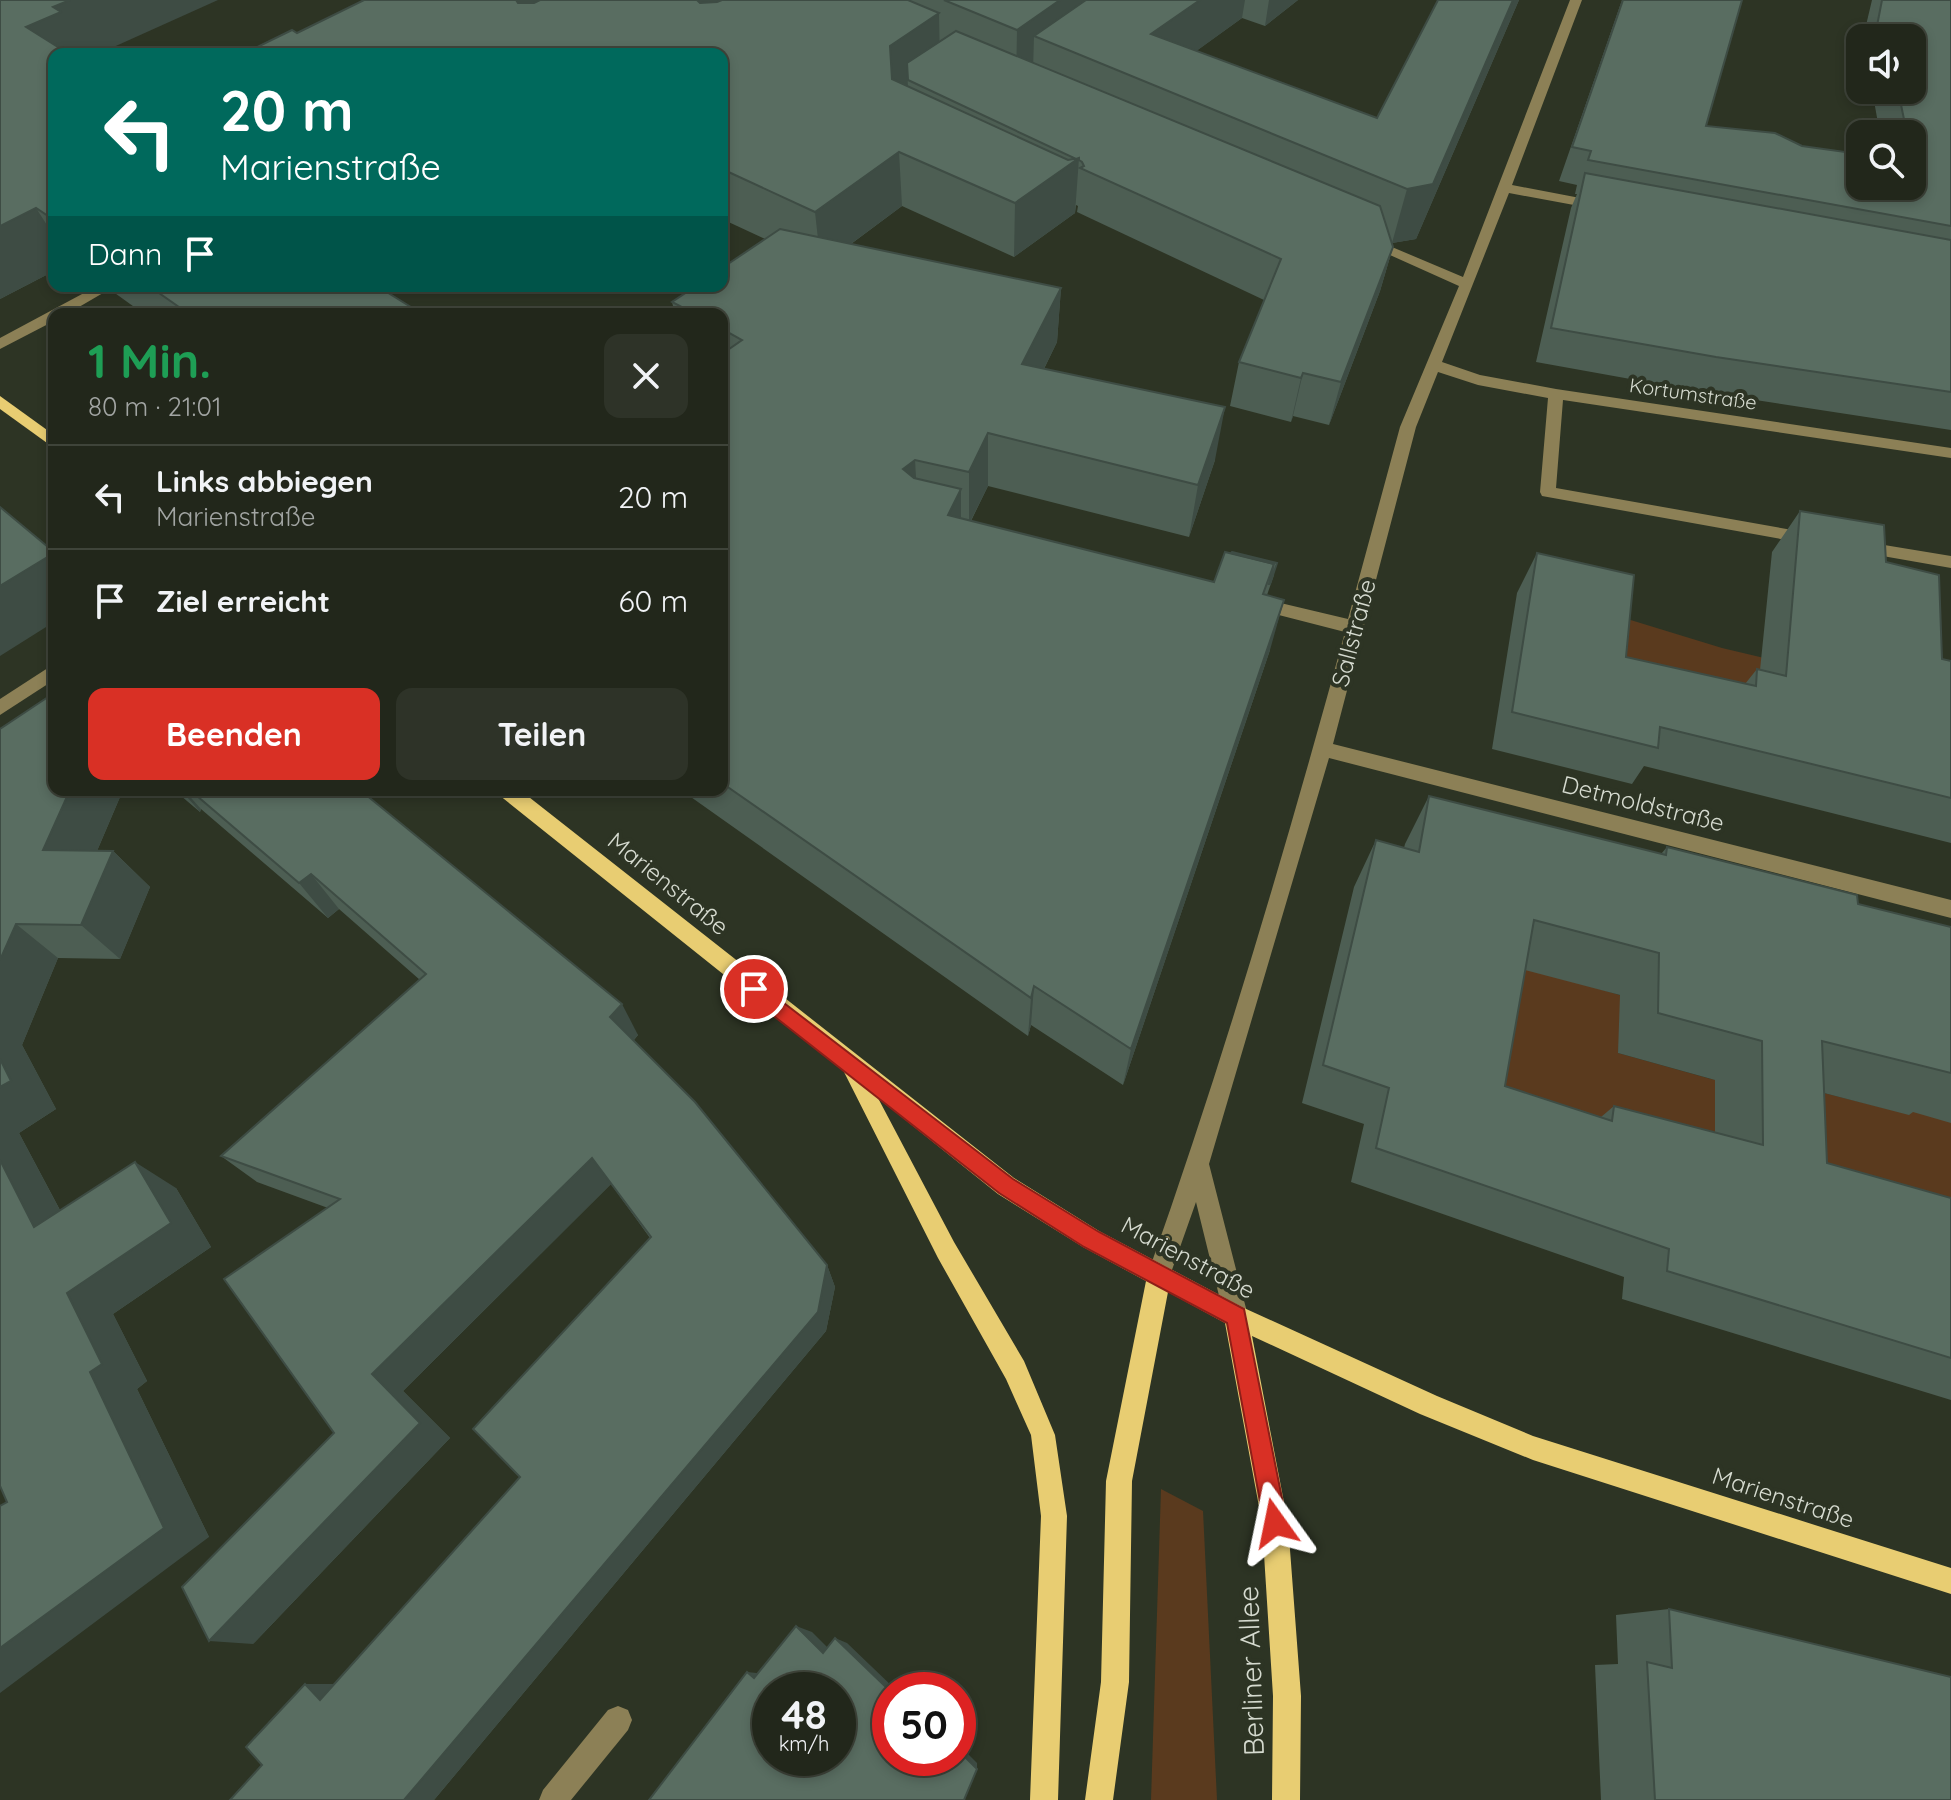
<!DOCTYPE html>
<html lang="de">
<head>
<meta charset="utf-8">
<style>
	:root { --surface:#22271b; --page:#2e3328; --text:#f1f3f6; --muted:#a2a5a3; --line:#3f443a; --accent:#d93025 }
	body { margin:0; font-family:Quicksand,sans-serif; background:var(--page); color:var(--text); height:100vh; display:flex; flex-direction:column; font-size:30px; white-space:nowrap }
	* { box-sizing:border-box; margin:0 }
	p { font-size:26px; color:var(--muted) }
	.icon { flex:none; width:44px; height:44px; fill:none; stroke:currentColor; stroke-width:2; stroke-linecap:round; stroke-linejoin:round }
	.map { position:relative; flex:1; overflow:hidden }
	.panel { position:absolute; left:48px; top:308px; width:680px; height:488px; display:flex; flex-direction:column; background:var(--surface); border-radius:16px; box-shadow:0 4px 12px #0003,0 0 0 2px var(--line) }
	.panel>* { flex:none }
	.hud { position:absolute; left:48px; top:48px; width:680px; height:244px; border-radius:16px; box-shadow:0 4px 12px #0003,0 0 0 2px var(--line); background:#00695c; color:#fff; overflow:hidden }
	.tools { position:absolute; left:1846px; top:24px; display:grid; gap:16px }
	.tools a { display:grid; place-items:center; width:80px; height:80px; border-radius:16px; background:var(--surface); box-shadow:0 4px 12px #0003,0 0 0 2px var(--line); font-size:40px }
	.speed { position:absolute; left:752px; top:1672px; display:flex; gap:16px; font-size:40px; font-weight:700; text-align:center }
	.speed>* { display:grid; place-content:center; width:104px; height:104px; border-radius:50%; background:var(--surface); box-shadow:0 4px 12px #0003,0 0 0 2px var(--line); line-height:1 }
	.speed small { font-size:20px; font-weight:400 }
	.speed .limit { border:12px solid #d22; background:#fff; color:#111 }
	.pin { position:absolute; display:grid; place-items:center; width:68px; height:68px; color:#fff; margin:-34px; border:4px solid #fff; border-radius:50%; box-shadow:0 2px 8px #0007 }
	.me { position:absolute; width:88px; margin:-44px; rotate:348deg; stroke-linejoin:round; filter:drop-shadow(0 0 6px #0008) }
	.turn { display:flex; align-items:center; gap:28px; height:168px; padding:0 40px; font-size:36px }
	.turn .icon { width:104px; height:104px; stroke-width:2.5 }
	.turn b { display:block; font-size:56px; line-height:68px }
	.then { display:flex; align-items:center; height:76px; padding:0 40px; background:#0003; gap:16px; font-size:30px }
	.round { display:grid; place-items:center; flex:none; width:84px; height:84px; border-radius:16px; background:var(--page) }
	.headline { display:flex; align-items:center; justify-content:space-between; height:136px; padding:0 40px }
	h1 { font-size:48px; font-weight:800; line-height:60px; color:#1e9e55 }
	.cta { display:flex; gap:16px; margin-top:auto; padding:16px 40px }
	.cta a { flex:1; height:92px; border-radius:16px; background:var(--accent); color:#fff; font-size:32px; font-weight:800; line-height:92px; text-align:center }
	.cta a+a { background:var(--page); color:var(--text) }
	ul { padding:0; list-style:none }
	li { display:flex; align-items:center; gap:24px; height:104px; padding:0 40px; border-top:2px solid var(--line) }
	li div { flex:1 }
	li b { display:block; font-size:30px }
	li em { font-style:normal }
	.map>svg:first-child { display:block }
	.green { fill:#5a3a1e }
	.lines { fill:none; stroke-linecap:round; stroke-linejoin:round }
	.minor { fill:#8c8056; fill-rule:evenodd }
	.major { fill:#e8cd72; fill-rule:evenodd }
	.wall { fill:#4d5e53; fill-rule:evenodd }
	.shaded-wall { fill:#3e4c44 }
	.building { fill:#596d61; stroke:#3e4c44; stroke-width:2; fill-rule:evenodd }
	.route { fill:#d93025; stroke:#8d1f18; stroke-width:2 }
	.labels { text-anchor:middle; stroke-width:8; stroke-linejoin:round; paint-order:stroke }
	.far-street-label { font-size:20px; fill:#d5dacf; stroke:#2d3424 }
	.street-label { font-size:24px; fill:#d5dacf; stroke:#2d3424 }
	.near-street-label { font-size:28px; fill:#d5dacf; stroke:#2d3424 }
</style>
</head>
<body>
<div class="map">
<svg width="1951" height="1800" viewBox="0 0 1951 1800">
	<rect width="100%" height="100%" fill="#2d3424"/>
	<!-- green -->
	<g class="green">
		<path d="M1611 614 1722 648 1852 679 1602 695Z"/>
		<path d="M1473 951 1626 997 1618 1053 1711 1079 1816 1091 1908 1114 1951 1066V1281L1425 1098Z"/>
		<path d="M1161 1489 1203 1511 1217 1800H1151Z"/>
	</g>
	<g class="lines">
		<!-- minor -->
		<g class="minor">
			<path d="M1570 0H1582L1512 185 1601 202 1608 206 1601 210 1509 193 1442 362 1480 375 1556 389 1951 448V458L1563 400 1556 488 1815 534 1817 538 1815 542 1809 544 1542 496 1540 492 1548 398 1478 385 1438 372 1416 427 1333 744 1951 900V918L1329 758 1209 1164 1248 1316 1244 1324 1236 1328 1228 1324 1224 1316 1196 1202 1167 1284 1159 1288 1151 1284 1147 1276C1222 1065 1286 848 1345 632L1255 609 1246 603 1255 597 1348 619 1400 427 1459 286 1361 242 1373 239 1463 277Z"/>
			<path d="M97 286H115L67 314H54V321L0 349V338Z"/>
			<path d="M1860 541 1951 556V568L1854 551 1852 547Z"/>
			<path d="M54 664V680L0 715V699Z"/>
			<path d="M618 1706 628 1710 632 1720 628 1730 571 1800H539L543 1790 608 1710Z"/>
		</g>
		<!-- major -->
		<g class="major">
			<path d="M0 396 54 435V448L0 409Z"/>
			<path d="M496 790H520L1014 1178 1099 1231 1244 1308 1437 1396 1533 1436 1951 1568V1594L1533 1460 1420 1414 1252 1336 1288 1523 1301 1696 1300 1800H1272L1273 1696 1262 1523 1225 1323 1168 1292 1132 1481 1129 1682 1113 1800H1085L1101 1682 1106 1481 1146 1281 1083 1247 998 1194 878 1098 954 1242 1024 1361 1055 1435 1067 1516 1058 1800H1030L1041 1516 1031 1435 1006 1379 938 1258 843 1070 499 795Z"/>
		</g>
	</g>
	<!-- wall -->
	<g class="wall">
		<path d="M364 0H1298L1265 26 1242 18 1196 51 1377 118 1438 0H1519L1416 239 1392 243 1393 247 1380 291 1329 425 1293 416 1291 422 1230 406 1239 362 1264 300 1077 212 1078 206 1076 205 1075 213 1014 257 902 206 851 244 1061 288 1057 342 1044 369 1215 460 1189 537 988 486 971 521 1214 582 1274 575 1267 595 1270 650 1123 1085 1031 1025 1028 1036 681 790H722V314H675L672 302 765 239 722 219V54L297 33Z"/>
		<path d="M1622 0H1742L1706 126 1802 146 1912 186V134H1880L1872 90H1912V38H1863L1872 0H1951V430L1697 391 1536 362 1571 208 1577 194H1575L1577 185 1559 181Z"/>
		<path d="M54 54V271L0 299Z"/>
		<path d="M108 286H377L422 314H144L112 291Z"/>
		<path d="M1800 511 1886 562 1942 659 1951 661V843L1644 766 1632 784 1492 749 1517 593 1537 553 1626 657 1745 684 1757 669 1760 670 1772 552Z"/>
		<path d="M0 729 123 790 97 851H113L150 887 120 959 58 958 22 1045 56 1109 19 1133 60 1210 176 1188 211 1247 113 1314 147 1381 137 1389 209 1537 7 1502Z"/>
		<path d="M174 790H360L638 1035 634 1040 827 1265 835 1287 826 1331 434 1800H230L262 1765 305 1684H334L520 1477 650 1238 611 1184 403 1391 450 1438 253 1644 334 1433 328 1208 257 1182 221 1156 420 980 339 909 328 918 201 809 200 812Z"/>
		<path d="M1429 796 1661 854 1667 847 1858 904 1951 927V1123L1913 1112 1909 1115 1824 1093 1827 1163 1951 1198V1400L1622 1299 1624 1277 1351 1182 1364 1124 1302 1103 1354 887 1376 840 1404 848 1405 844ZM1525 970 1620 995 1618 1053 1715 1080V1133L1614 1106 1601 1117 1505 1086Z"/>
		<path d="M1669 1609 1951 1800H1601L1595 1665 1618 1664 1616 1615Z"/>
	</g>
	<!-- shaded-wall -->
	<g class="shaded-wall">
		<path d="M70 0H218L98 54H54L26 27 53 7Z"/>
		<path d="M516 0H584L530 53Z"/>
		<path d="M697 0H725L731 38Z"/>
		<path d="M1060 0H1132L1034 36 1033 71 1016 84 1017 30Z"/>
		<path d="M1200 0H1245L1242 18 1151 84V34Z"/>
		<path d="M1269 0H1298L1265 26Z"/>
		<path d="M1513 0H1519L1416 239 1392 243 1407 189Z"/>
		<path d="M939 13 940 67 907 63 908 89 893 100 890 46Z"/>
		<path d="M899 152 902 206 821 266 815 212Z"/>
		<path d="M1079 158 1075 213 1014 257 1015 203Z"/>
		<path d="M36 208 54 236V271L0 299V226Z"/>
		<path d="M1393 247 1380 291 1329 425 1341 382Z"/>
		<path d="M1061 288 1057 342 1020 417 1022 364Z"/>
		<path d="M238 308 241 314H227Z"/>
		<path d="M1303 373 1293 416 1291 422 1301 378Z"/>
		<path d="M1225 407 1215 460 1189 537 1198 485Z"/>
		<path d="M988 433V486L969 524V472Z"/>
		<path d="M915 460 918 512 903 469Z"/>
		<path d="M961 489V541L948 515Z"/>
		<path d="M54 553V622L0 656V586Z"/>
		<path d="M1284 600 1270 650 1123 1085 1131 1049Z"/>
		<path d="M70 790H123L82 886 43 850Z"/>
		<path d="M181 790H184L201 809 200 812Z"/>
		<path d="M113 851 150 887 120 959 81 925Z"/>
		<path d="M311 874 339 909 328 918 299 883Z"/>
		<path d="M16 924 58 958 22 1045 56 1109 19 1133 81 1250 34 1227 0 1160V960Z"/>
		<path d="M1034 986 1031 1025 1028 1036 1031 998Z"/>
		<path d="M622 1004 638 1035 627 1048 610 1017Z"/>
		<path d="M592 1158 611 1184 403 1391 450 1438 253 1644 209 1641 372 1374Z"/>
		<path d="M135 1162 176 1188 211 1247 113 1314 147 1381 137 1389 209 1537 0 1693V1648L90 1372 67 1293Z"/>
		<path d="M827 1265 835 1287 826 1331 434 1800H404Z"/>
		<path d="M796 1626 812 1632 837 1657 823 1653Z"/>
		<path d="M835 1638 847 1643 896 1690H890V1691Z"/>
		<path d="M747 1672 767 1674 754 1678Z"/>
		<path d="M305 1684H344L320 1700Z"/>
		<path d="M958 1744 977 1763V1769L958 1750Z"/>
	</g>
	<!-- building -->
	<g class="building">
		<path d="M0 0H70L53 7 61 12 26 27 69 54H54V220L36 208 0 226Z"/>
		<path d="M364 0H516L518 3H534L540 0H697L700 3 717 2 722 0H908L939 13 890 46 892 79 1068 160 1079 158 1015 203 899 152 815 212 722 169V54H243L292 30 297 33Z"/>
		<path d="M944 0H1060L1017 30Z"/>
		<path d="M1086 0H1200L1151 34 1377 118 1438 0H1513L1433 184 1407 189 1034 36Z"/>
		<path d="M1623 0H1742L1706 126 1775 133 1802 146 1860 154V186H1912V134H1907L1898 90H1912V38H1888L1886 33 1876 31 1882 0H1951V226L1588 160 1591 151 1572 147Z"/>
		<path d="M956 31 1380 206 1393 247 1341 382 1303 373 1301 378 1239 362 1281 259 1080 168 1084 166 1082 162 1079 160V158L1076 159 908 80 907 63Z"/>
		<path d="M1585 173 1951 240V392L1716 357 1551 328Z"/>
		<path d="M780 229 1061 288 1022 364 1225 407 1198 485 988 433 969 472 915 460 903 469 914 478 961 489 948 515 1214 582 1225 552 1274 564 1263 594 1284 600 1131 1049 1034 986 1031 998 722 783V354L742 340 722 329V314H695L672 302 696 286H722V268Z"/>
		<path d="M149 286H377L422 314H247L238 308 227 314H189Z"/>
		<path d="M0 507 54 552V553L0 586Z"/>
		<path d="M1800 511 1884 525 1886 562 1939 575 1942 659 1951 661V798L1660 727 1658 748 1512 712 1537 553 1634 575 1626 657 1756 686 1757 669 1786 676Z"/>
		<path d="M1232 552 1277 563 1270 584H1269L1274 564 1231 553Z"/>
		<path d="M54 693V790H70L43 850 113 851 81 925 16 924 0 960V729Z"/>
		<path d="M190 790H360L622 1004 610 1017 695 1102 827 1265 818 1312 404 1800H230L262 1765 246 1747 305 1684 320 1700 520 1477 473 1429 651 1237 592 1158 372 1374 420 1423 209 1641 182 1587 334 1433 224 1279 340 1199 221 1156 426 974 311 874 299 883Z"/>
		<path d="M1429 796 1666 855 1667 847 1857 895 1858 904 1951 927V1073L1822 1041 1827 1163 1951 1198V1358L1667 1271 1669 1249 1376 1148 1389 1088 1323 1065 1376 840 1419 852ZM1534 920 1659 953 1658 1013 1762 1041 1763 1145 1614 1106 1612 1121 1505 1086Z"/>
		<path d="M0 1059 11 1081 0 1087Z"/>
		<path d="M0 1160 34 1227 135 1162 171 1223 67 1293 102 1364 90 1372 164 1528 0 1648V1506L7 1502 0 1486Z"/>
		<path d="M1669 1609 1951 1677V1800H1655L1647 1662 1672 1668Z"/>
		<path d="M796 1626 823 1653 835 1638 890 1691V1758H958V1750L977 1769 964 1800H649L747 1672 754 1678ZM770 1690H838V1758H770Z"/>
	</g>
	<!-- route -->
	<path class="route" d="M754 980 1013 1179 1099 1232 1244 1309 1287 1523 1283 1531 1275 1534 1267 1531 1264 1523 1227 1323 1084 1247 999 1193 747 995 744 989 747 983Z"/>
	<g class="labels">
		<!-- far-street labels -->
		<g class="far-street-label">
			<text transform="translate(1693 394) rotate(8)" y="7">Kortumstraße</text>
		</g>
		<!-- street labels -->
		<g class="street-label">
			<text transform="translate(1354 633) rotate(-75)" y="8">Sallstraße</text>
			<text transform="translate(1643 804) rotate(14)" y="8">Detmoldstraße</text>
			<text transform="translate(668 884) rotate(39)" y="8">Marienstraße</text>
			<text transform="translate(1188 1258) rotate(28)" y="8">Marienstraße</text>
			<text transform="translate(1783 1498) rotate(18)" y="8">Marienstraße</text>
		</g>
		<!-- near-street labels -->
		<g class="near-street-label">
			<text transform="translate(1251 1671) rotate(-92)" y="10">Berliner Allee</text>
		</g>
	</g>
</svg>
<div class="tools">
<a><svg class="icon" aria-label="sound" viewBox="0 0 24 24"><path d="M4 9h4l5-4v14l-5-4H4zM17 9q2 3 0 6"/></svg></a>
<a><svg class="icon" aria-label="search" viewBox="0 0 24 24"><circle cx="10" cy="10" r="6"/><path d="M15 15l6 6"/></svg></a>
</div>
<div class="speed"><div>48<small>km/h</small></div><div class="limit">50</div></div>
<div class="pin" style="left:754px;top:989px;background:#d93025"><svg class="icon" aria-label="arrive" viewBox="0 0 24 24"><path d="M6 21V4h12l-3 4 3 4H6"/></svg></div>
<svg class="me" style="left:1275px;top:1523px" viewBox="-20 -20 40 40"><path d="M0-17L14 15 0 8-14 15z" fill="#d93025" stroke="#fff" stroke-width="4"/></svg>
<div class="hud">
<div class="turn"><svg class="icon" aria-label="left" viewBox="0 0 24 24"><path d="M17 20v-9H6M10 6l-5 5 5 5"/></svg><div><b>20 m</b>Marienstraße</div></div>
<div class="then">Dann<svg class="icon" aria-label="arrive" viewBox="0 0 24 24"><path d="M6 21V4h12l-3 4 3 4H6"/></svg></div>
</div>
<section class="panel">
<div class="headline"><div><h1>1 Min.</h1><p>80 m · 21:01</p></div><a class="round"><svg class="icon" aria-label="close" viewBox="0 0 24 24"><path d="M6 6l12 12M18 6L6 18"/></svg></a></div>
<ul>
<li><svg class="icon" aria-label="left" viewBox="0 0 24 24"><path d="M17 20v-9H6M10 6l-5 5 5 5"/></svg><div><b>Links abbiegen</b><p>Marienstraße</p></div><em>20 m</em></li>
<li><svg class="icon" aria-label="arrive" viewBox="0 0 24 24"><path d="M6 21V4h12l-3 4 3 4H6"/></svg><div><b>Ziel erreicht</b></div><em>60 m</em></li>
</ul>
<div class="cta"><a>Beenden</a><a>Teilen</a></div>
</section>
</div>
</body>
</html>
